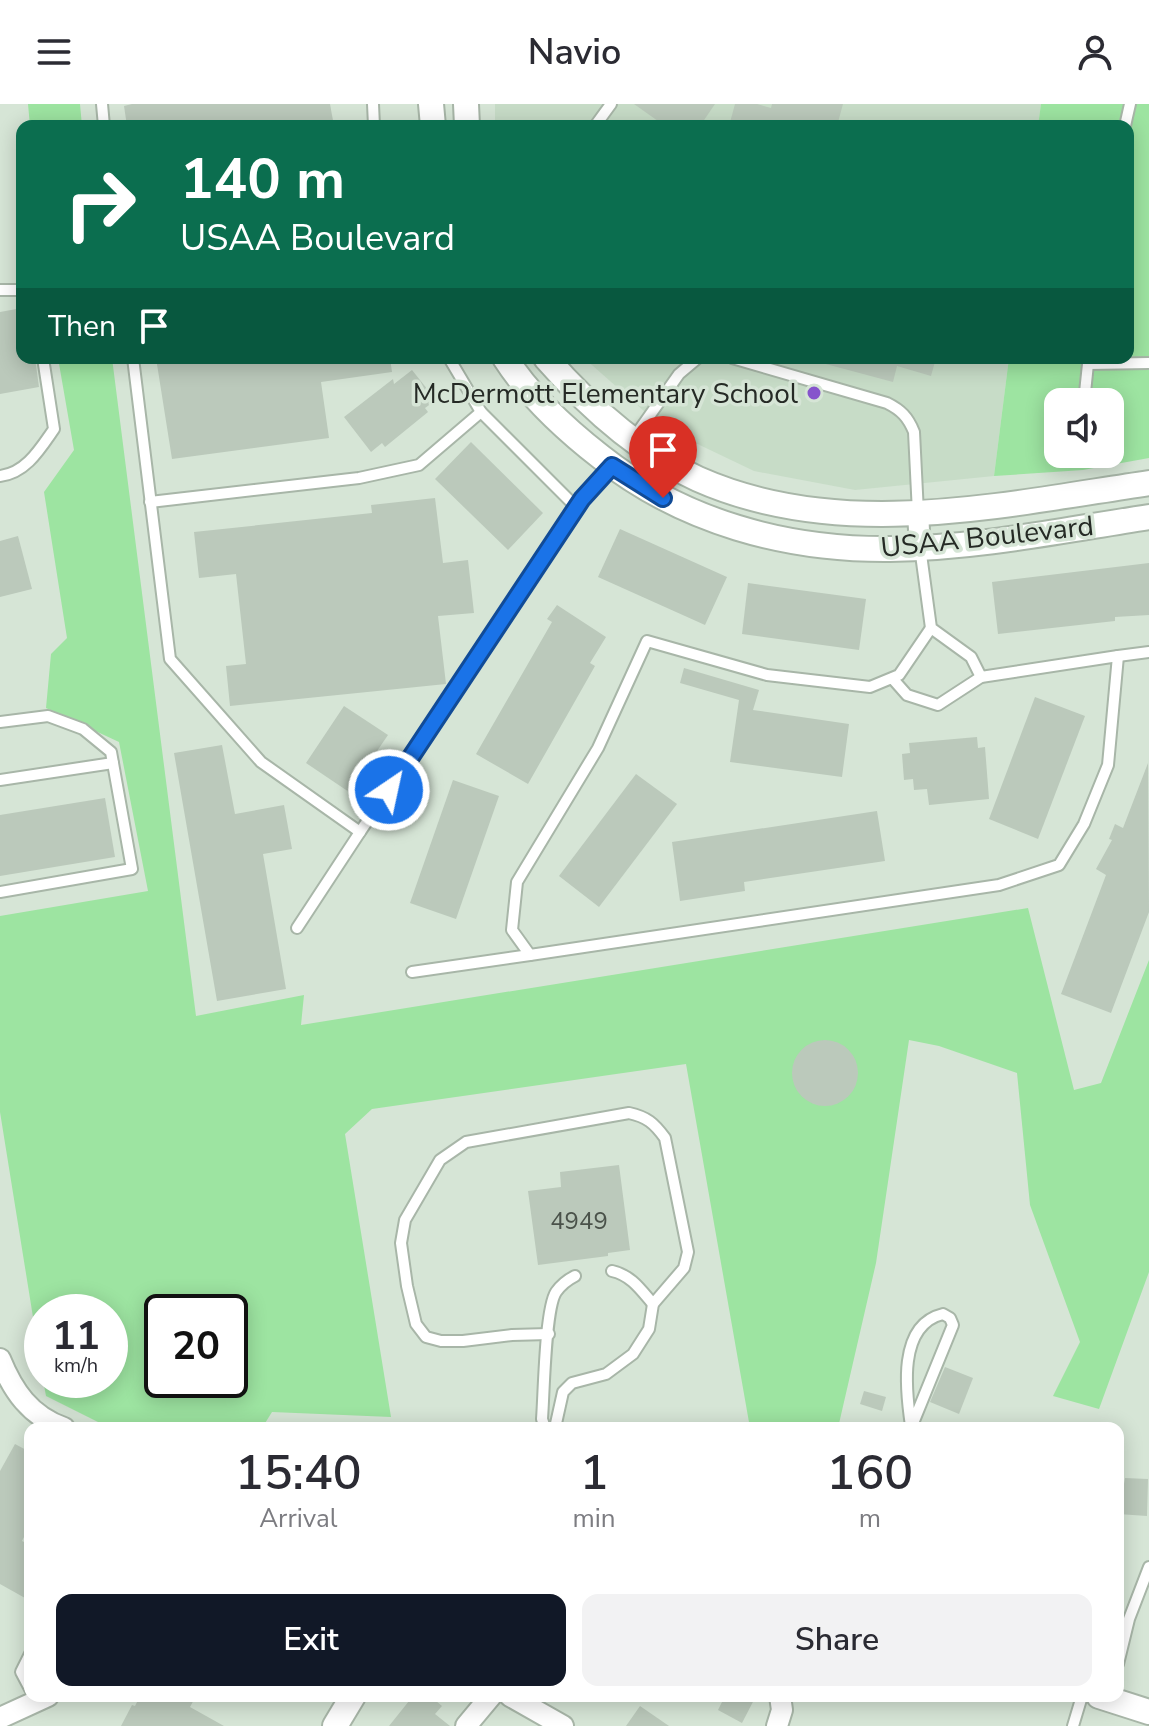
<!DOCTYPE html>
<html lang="en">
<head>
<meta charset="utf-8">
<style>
	:root { --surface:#fff; --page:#f2f2f3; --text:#2b2b33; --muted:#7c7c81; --accent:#111827 }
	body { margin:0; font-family:"Nunito Sans",sans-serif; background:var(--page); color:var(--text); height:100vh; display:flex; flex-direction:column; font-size:30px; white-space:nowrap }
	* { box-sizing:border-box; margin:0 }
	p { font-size:26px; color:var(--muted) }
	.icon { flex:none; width:44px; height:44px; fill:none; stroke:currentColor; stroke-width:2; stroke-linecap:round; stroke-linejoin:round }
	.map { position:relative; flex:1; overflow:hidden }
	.details { position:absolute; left:24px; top:1318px; width:1100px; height:280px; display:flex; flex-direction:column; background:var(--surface); border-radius:16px; box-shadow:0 4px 20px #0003 }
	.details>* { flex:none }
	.top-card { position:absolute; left:16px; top:16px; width:1118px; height:244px; border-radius:16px; box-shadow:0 4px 20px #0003; background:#0b6e4f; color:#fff; overflow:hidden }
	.controls { position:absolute; left:1044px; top:284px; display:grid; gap:16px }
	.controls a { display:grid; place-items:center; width:80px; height:80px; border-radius:16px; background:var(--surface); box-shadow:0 4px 20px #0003; font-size:40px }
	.speed { position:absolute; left:24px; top:1190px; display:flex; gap:16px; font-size:40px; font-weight:700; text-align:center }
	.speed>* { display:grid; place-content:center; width:104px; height:104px; border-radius:50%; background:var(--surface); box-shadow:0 4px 20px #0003; line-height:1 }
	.speed small { font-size:20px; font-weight:400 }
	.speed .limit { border:4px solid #111; border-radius:12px; background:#fff; color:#111 }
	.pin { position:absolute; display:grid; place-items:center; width:68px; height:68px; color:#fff; margin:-82px -34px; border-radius:50% 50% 50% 0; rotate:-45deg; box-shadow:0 0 8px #0007 }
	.pin .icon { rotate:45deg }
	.me { position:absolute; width:88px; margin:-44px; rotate:34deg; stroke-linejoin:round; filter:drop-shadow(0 0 6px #0008) }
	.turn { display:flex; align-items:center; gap:28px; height:168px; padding:0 32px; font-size:36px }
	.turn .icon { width:104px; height:104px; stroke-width:2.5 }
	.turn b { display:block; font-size:56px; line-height:68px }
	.then { display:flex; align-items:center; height:76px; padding:0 32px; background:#0003; gap:16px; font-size:30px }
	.eta { display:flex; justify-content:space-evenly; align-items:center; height:136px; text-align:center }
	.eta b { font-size:48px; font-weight:600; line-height:56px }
	.button { display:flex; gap:16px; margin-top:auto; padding:16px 32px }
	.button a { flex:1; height:92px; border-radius:16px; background:var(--accent); color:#fff; font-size:32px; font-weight:600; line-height:92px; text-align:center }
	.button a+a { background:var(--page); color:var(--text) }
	header { display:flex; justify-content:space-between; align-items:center; height:104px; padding:0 32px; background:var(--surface); font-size:36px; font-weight:600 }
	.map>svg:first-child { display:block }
	.built { fill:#c7dcc7 }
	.green { fill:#9de4a1; fill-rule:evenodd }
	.building { fill:#bbc9bb }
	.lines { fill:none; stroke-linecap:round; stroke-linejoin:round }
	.service-casing { stroke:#a8b6a8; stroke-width:14 }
	.minor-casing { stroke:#a8b6a8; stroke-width:24 }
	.tertiary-casing { stroke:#a8b6a8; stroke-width:28 }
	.service { stroke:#fff; stroke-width:10 }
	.minor { stroke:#fff; stroke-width:20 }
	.tertiary { stroke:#fff; stroke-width:24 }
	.route-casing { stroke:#114b97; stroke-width:20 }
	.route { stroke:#1a73e8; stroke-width:14 }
	.poi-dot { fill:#8654cc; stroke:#d6e5d6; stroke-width:3 }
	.labels { text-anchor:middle; stroke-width:7; stroke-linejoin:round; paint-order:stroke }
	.number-label { font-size:24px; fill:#4a524a }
	.poi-label { font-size:28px; fill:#252a25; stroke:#d6e5d6; text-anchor:end }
	.street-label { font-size:28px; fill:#252a25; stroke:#d6e5d6 }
</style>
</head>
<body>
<header><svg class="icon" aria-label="menu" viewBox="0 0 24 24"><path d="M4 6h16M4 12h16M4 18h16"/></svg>Navio<svg class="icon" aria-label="person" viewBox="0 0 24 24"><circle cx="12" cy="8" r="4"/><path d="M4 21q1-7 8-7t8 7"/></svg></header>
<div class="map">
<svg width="1149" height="1622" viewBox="0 0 1149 1622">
	<rect width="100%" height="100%" fill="#d6e5d6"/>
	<!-- built -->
	<g class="built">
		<path d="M495 0H1041L1038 22H495Z"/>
		<path d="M584 254H1009L994 372 855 386 754 367 662 323Z"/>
	</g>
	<!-- green -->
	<g class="green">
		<path d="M28 0H80L82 22H30Z"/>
		<path d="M1041 0H1149V354L1083 366 994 372 1009 254H1128V22H1038ZM1058 298H1110V350H1058Z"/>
		<path d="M58 254H112L196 912 304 891 301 921 1028 804 1074 986 1101 979 1149 856V1168L1099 1305 1053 1292 1080 1238 1030 1101 1017 969 939 942 909 936 876 1159 838 1324H750L686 960 372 1005 345 1030 391 1313 272 1308 262 1324H110L46 1292 43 1276H110V1208H42V1269L0 1008V812L148 787 119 638 46 604 51 550 67 534 44 388 74 346ZM162 1208H230V1276H162Z"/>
	</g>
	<!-- building -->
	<g class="building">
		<path d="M132 0H330L334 22H127L124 2Z"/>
		<path d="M634 0H715L700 22H665Z"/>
		<path d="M735 0H757L771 4 772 0H843L837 22H729Z"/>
		<path d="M22 204V254H35L39 283 0 290V208Z"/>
		<path d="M156 254H390L392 268 321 278 329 334 172 355Z"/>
		<path d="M823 254H936L931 272 897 262 893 278 822 259Z"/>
		<path d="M412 266 436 296 425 304 428 308 385 343 382 339 371 348 344 313 393 275 394 280Z"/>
		<path d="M471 338 543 409 508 446 435 375Z"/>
		<path d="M435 394 443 459 468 456 474 509 438 512 446 580 230 602 226 562 246 560 236 470 199 474 194 428 372 409 371 401Z"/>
		<path d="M620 425 727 473 705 521 598 473Z"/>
		<path d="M18 432 32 485 0 493V437Z"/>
		<path d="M1149 459V511L1115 513V517L998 530 992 478Z"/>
		<path d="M748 479 866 495 859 546 742 530Z"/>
		<path d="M557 501 606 533 590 559 595 562 528 680 476 650 552 518 547 515Z"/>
		<path d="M684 564 759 586 753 606 849 620 842 673 730 658 739 596 680 579Z"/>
		<path d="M1035 593 1085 612 1038 735 989 715Z"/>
		<path d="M344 602 388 631 349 688 306 659Z"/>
		<path d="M977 633 978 644 985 643 989 695 929 701 927 685 914 686 913 675 904 676 902 650 910 649 909 639Z"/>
		<path d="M222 641 235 710 284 701 292 745 263 750 286 885 217 897 174 649Z"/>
		<path d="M1148 659 1149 808 1111 909 1061 890 1106 771 1096 765 1112 736 1109 735 1115 720 1123 724Z"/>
		<path d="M636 670 677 700 599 803 559 772Z"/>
		<path d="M453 676 499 692 456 815 410 799Z"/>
		<path d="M105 694 115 753 0 772V711Z"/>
		<path d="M877 707 885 757 744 778 745 787 680 797 672 738Z"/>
		<circle cx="825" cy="969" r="33"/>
		<path d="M619 1061 630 1146 608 1149V1152L538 1161 528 1087 561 1083 560 1068Z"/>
		<path d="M945 1263 973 1274 959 1310 930 1298Z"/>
		<path d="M864 1287 886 1293 882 1307 860 1300Z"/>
		<path d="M15 1340 30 1348V1421L22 1437 30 1441V1485L25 1494 0 1480V1367Z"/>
		<path d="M1125 1374 1148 1375 1147 1412 1118 1410V1379L1124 1380Z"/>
		<path d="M140 1592H196L190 1603 224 1622H121L132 1601 135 1602Z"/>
		<path d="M413 1592H430L442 1602 435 1610 450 1622H389Z"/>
		<path d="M725 1592H756L742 1619 718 1606Z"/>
		<path d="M640 1602 669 1622H626Z"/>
	</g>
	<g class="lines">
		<!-- service casing -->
		<g class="service-casing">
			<g id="service">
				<path d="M102 0 104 22"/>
				<path d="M373 0 374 22"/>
				<path d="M595 22 611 0"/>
				<path d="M1125 22 1130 0"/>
				<path d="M0 186H22"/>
				<path d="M133 254 170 555 261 658 360 728 582 395 612 362"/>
				<path d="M449 254 481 308 576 403"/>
				<path d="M732 254 887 299C901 306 908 313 914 328L918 409"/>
				<path d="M1089 254 1088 260 1149 259"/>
				<path d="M1084 298 1088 260"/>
				<path d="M633 335 679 270 698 254"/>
				<path d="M1077 351 1078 350"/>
				<path d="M0 372C26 369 40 345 54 325L43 254"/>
				<path d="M150 398 359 374 419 361 481 308"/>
				<path d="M920 443 931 524 971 553 981 573"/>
				<path d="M1118 552 1149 548"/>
				<path d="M892 574 907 591 938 601 981 573 1118 552 1108 661 1084 720 1059 761 999 781 530 851 512 826 517 778 598 644 647 537 767 571 870 583 899 571 931 524"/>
				<path d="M0 618 48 612 83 625 111 648 132 765 0 788"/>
				<path d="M0 676 113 659"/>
				<path d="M297 824 360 728"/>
				<path d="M412 868 530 851"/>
				<path d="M612 1167C631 1171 641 1186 653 1200"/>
				<path d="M549 1230 512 1231 463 1237H441L426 1233 416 1220 407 1182 401 1139 405 1116 440 1056 466 1038 629 1009C647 1013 654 1019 665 1034L688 1148 684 1164 653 1200 649 1225 633 1250 606 1270 572 1279 563 1288 555 1324"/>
				<path d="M545 1324 542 1315C544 1289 545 1205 556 1188 561 1181 567 1176 575 1172"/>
				<path d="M911 1324 953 1221 950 1214 943 1210C897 1221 906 1288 911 1322"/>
				<path d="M30 1550 21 1568 30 1585"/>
				<path d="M1118 1560 1129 1515 1149 1463"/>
				<path d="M1073 1622 1082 1592"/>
			</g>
		</g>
		<!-- minor casing -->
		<g class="minor-casing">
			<g id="minor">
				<path d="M918 409 920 443"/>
				<path d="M0 1255C13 1287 30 1312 64 1324"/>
				<path d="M510 1592 563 1622"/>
				<path d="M0 1614 48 1592"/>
				<path d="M466 1622 491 1592"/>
				<path d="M777 1622 782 1606 780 1592"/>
			</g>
		</g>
		<!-- tertiary casing -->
		<g class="tertiary-casing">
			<g id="tertiary">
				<path d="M431 0 433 22"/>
				<path d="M466 0 467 22"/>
				<path d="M505 254C530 293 565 325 601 353 683 418 786 446 890 445 977 444 1064 426 1149 413"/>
				<path d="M546 254C588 302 638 348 698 375 840 438 1001 401 1149 379"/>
				<path d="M1099 1592 1149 1608"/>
				<path d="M335 1622 353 1592"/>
			</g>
		</g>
		<!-- service -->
		<use href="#service" class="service"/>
		<!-- minor -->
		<use href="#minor" class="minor"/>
		<!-- tertiary -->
		<use href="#tertiary" class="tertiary"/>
	</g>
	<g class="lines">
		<!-- route casing -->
		<g class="route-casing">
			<path id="route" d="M389 686 582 395 612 362 663 394"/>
		</g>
		<!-- route -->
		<use href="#route" class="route"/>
	</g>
	<!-- markers -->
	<circle class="poi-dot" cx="814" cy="289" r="8"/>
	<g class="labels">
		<!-- number labels -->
		<g class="number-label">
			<text x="579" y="1125">4949</text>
		</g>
		<!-- poi labels -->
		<g class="poi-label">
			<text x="798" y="299">McDermott Elementary School</text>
		</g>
		<!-- street labels -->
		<g class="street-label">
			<text transform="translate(987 432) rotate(-6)" y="10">USAA Boulevard</text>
		</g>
	</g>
</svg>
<div class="controls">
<a><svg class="icon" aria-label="sound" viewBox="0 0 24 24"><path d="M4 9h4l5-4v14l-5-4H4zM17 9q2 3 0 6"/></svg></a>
</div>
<div class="speed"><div>11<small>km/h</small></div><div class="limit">20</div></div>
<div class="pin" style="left:663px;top:394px;background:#d93025"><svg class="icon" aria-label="arrive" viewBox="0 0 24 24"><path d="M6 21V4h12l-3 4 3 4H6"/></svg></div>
<svg class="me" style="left:389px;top:686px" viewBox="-20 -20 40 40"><circle r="17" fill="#1a73e8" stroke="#fff" stroke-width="3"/><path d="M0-11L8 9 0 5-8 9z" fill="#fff"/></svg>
<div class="top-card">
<div class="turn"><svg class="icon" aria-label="right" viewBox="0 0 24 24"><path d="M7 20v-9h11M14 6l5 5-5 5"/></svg><div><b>140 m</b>USAA Boulevard</div></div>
<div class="then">Then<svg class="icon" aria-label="arrive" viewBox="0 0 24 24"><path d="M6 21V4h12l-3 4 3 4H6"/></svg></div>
</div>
<section class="details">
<div class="eta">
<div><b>15:40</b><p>Arrival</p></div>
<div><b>1</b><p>min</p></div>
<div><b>160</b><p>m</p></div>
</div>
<div class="button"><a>Exit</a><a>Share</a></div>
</section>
</div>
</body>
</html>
